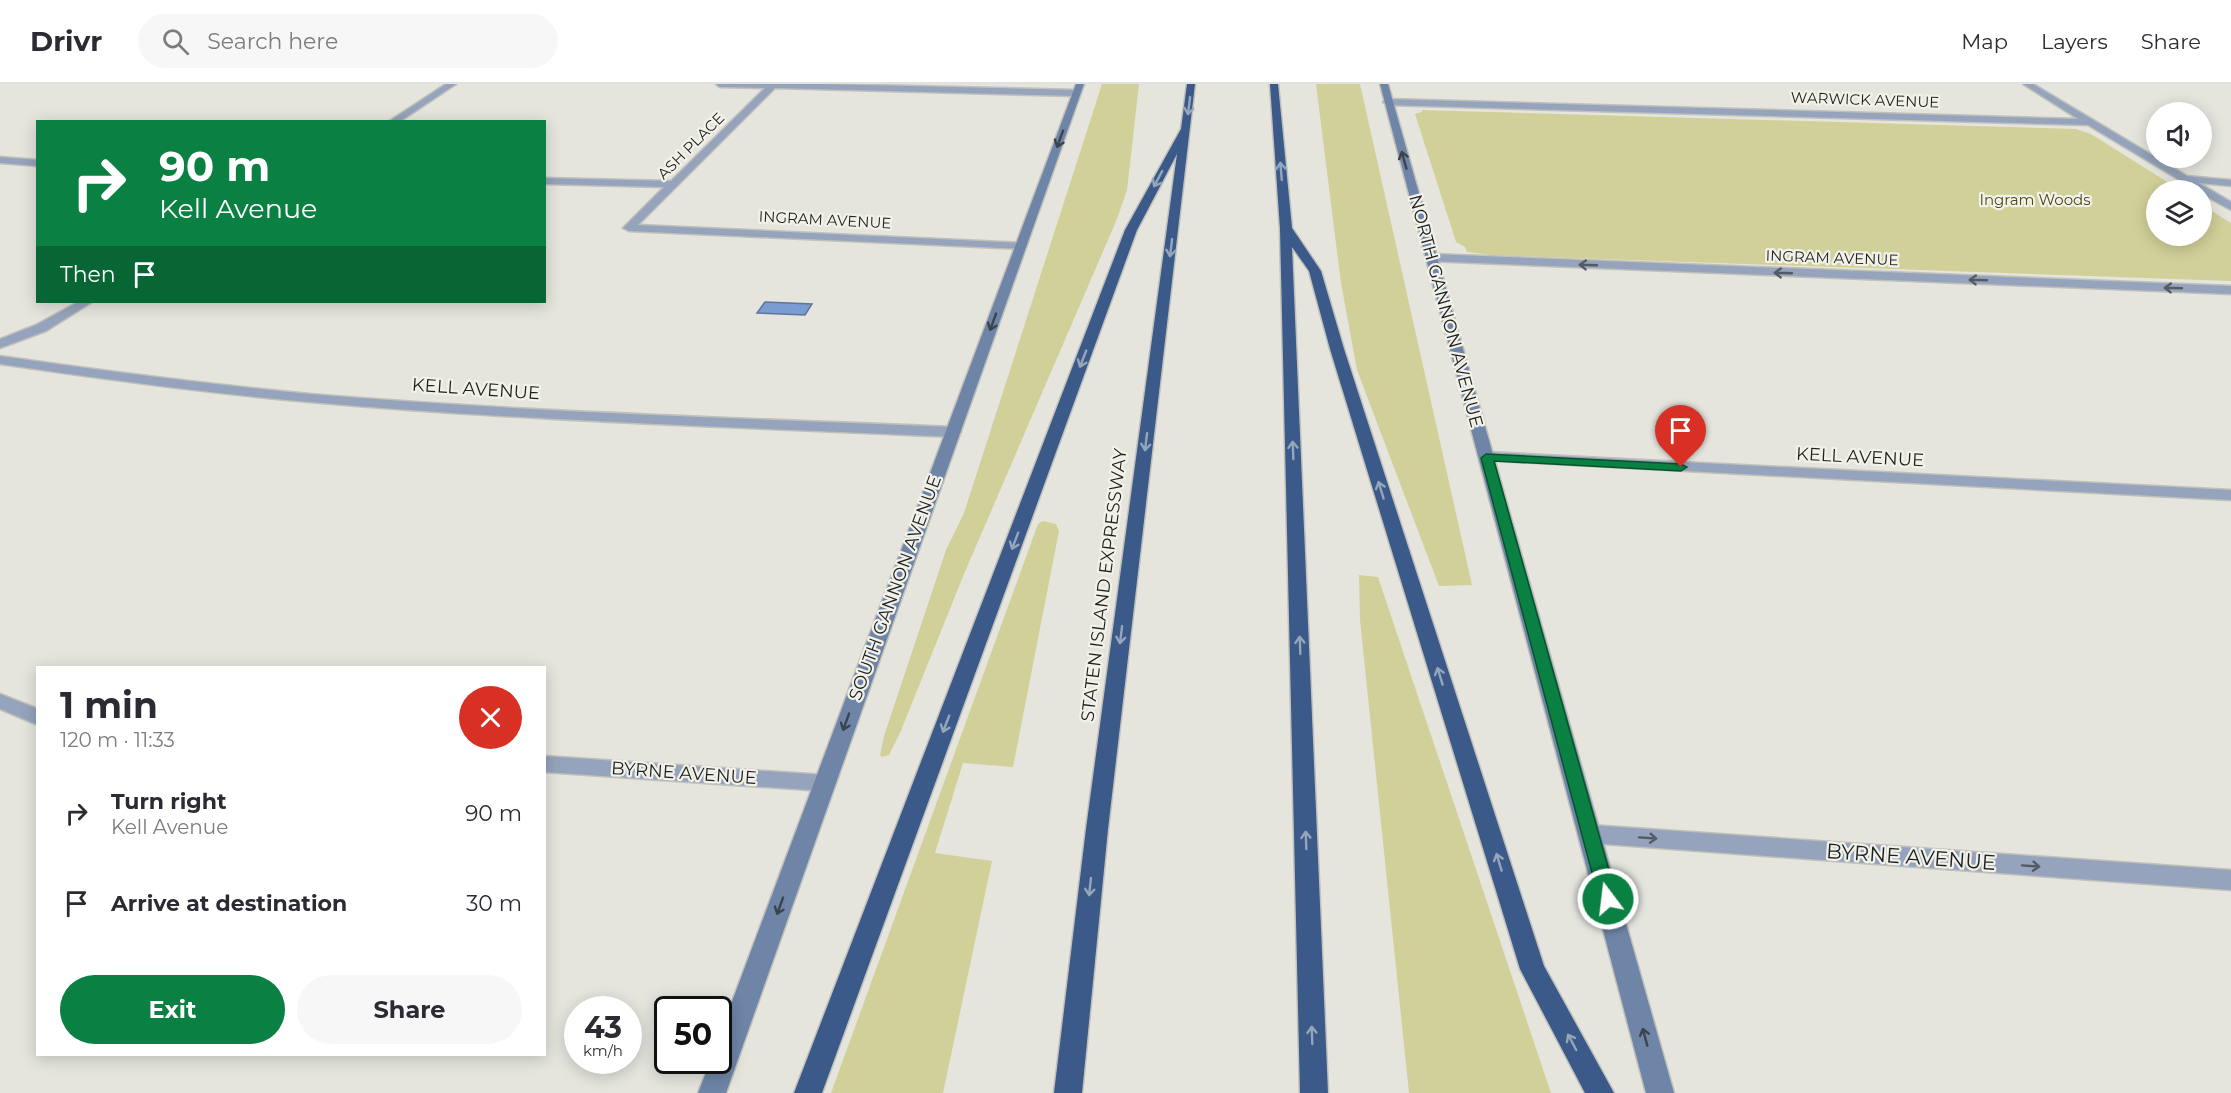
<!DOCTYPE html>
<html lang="en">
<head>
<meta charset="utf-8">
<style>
	:root { --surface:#fff; --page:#f7f7f7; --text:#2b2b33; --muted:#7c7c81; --line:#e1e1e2; --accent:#0b8043 }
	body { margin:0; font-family:Montserrat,sans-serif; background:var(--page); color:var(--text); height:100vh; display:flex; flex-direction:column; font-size:22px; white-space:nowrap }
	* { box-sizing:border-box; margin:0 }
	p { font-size:20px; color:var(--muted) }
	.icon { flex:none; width:33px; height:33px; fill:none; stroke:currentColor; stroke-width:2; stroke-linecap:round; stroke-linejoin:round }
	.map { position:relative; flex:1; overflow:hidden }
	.panel { position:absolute; left:36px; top:582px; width:510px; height:390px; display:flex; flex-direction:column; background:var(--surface); border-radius:0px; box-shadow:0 3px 15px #0003 }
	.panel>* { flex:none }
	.top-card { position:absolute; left:36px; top:36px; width:510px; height:183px; border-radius:0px; box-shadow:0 3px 15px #0003; background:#0b8043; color:#fff; overflow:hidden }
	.buttons { position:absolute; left:2146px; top:18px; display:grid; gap:12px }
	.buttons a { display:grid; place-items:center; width:66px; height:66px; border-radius:50%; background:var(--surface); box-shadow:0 3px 15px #0003; font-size:30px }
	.speed { position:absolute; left:564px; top:912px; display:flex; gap:12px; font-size:30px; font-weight:700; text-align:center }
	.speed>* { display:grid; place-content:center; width:78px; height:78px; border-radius:50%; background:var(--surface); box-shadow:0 3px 15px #0003; line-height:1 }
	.speed small { font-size:15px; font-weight:400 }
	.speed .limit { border:3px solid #111; border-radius:9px; background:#fff; color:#111 }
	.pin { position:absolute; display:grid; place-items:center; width:51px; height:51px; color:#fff; margin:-62px -26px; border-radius:50% 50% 50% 0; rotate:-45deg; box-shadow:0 0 6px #0007 }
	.pin .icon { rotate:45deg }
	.me { position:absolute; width:66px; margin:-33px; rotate:345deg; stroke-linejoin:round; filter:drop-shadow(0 0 4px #0008) }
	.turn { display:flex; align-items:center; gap:21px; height:126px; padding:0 24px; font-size:27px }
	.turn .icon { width:78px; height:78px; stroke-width:2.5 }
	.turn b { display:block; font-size:42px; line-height:51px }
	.then { display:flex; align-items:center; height:57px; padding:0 24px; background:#0003; gap:12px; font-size:22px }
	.round { display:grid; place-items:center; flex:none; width:63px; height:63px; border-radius:32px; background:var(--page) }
	.summary { display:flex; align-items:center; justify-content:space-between; height:102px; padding:0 24px }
	h1 { font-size:36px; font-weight:700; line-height:45px }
	.action { display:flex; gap:12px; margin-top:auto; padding:12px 24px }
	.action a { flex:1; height:69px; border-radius:36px; background:var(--accent); color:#fff; font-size:24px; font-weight:700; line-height:69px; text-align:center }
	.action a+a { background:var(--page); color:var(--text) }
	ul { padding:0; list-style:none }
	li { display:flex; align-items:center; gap:18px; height:90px; padding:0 24px }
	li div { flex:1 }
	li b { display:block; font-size:22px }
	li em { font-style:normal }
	header { display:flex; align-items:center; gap:36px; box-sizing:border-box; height:84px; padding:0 30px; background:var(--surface); border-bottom:2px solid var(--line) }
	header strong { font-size:28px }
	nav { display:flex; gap:33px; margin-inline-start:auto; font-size:21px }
	.search { width:420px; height:54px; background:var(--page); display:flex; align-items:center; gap:15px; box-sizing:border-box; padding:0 21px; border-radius:33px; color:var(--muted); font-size:22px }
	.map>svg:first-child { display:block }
	.green { fill:#d1d099 }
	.water { fill:#7a9cd0; stroke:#5f769a; stroke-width:1.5 }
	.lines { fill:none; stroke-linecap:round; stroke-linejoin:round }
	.minor-casing { stroke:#c1c1bb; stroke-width:3 }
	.secondary-casing { stroke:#c1c1bb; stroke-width:3 }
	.motorway-casing { stroke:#c1c1bb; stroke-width:3 }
	.minor { fill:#95a4bc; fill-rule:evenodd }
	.secondary { fill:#6e85a7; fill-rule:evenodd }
	.motorway { fill:#3b5a8a; fill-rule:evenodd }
	.oneway { stroke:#96a6ba }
	.oneway2 { stroke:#3b434d }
	.oneway3 { stroke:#545b65 }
	.route { fill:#0b8043; stroke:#07532c; stroke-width:1.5 }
	.labels { text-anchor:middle; stroke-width:4.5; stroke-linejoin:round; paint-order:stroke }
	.far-street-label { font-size:15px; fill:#1f1f1d; stroke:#f2f2eb }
	.far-park-label { font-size:15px; fill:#4c4a18; stroke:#f2f2eb }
	.street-label { font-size:18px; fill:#1f1f1d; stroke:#f2f2eb }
	.near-street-label { font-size:21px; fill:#1f1f1d; stroke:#f2f2eb }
</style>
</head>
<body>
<header>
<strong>Drivr</strong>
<div class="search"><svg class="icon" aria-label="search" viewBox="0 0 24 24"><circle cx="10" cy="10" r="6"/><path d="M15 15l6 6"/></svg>Search here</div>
<nav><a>Map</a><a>Layers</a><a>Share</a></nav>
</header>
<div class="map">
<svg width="2231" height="1009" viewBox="0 0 2231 1009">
	<rect width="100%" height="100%" fill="#e5e5de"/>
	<!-- green -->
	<g class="green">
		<path d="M1102 0H1139L1127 106 1117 135 964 490 900 649 889 671 882 673 880 671 884 652 946 466 964 429Z"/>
		<path d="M1316 0H1360L1472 501 1439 502 1357 286 1341 199Z"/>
		<path d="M1422 26 2076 45 2091 50 2180 106H2157V152H2202V121L2231 139V197L1492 171 1467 168 1465 163 1456 158 1415 30 1422 28Z"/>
		<path d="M1043 437 1056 440 1059 447 1013 683 963 679 935 769 992 777 943 1009H831L1038 440Z"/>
		<path d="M1359 491 1378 493 1551 1009H1409L1360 536Z"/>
	</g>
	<!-- water -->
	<path class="water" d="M765 218 812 220 805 231 757 229Z"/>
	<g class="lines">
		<!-- minor casing -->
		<g class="minor-casing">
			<g id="minor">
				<path d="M446 0H456L399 38H388Z"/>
				<path d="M716 0H824L1076 6 1080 9 1076 12 775 4 638 141 1025 159V163L1021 165 629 147 623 144 664 103 544 100V94L671 97 765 4 720 3Z"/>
				<path d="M2023 0H2033L2187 92 2231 96V102L2199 99 2231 118V126L2202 110V106H2196L2088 41 1388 21 1383 18 1388 15 2078 35Z"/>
				<path d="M0 73 38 76V82L0 79Z"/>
				<path d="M1432 170 2231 202V210L1428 177 1426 174Z"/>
				<path d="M78 218H92L46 247 0 264V255L36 241Z"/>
				<path d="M0 272C103 287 206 300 310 310 524 328 739 334 953 343L961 348 953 353C740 343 523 337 310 318 206 309 103 295 0 280Z"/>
				<path d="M1487 368 2231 406V416L1481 376 1479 373Z"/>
				<path d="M0 610 38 625V641L0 625Z"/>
				<path d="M544 672 824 691 832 693 835 699 832 705 824 707 544 688Z"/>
				<path d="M1590 741 2231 786V806L1590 759 1582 756 1579 750 1582 744Z"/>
			</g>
		</g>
		<!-- secondary casing -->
		<g class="secondary-casing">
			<g id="secondary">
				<path d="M1076 0H1084L726 1009H698L711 976H718V955Z"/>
				<path d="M1380 0H1388L1674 1009H1646Z"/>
			</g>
		</g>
		<!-- motorway casing -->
		<g class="motorway-casing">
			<g id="motorway">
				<path d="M1187 0H1195L1108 745 1082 1009H1054L1086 745 1177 70 1137 146 822 1009H794L1125 146 1181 45Z"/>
				<path d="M1270 0H1278L1292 144 1321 187 1344 265 1544 882 1614 1009H1585L1520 885 1330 265 1309 187 1292 163 1328 1009H1300L1280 145Z"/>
			</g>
		</g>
		<!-- minor -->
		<use href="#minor" class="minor"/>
		<!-- secondary -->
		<use href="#secondary" class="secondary"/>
		<!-- motorway -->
		<use href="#motorway" class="motorway"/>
	</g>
	<!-- one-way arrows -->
	<defs><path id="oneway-shaft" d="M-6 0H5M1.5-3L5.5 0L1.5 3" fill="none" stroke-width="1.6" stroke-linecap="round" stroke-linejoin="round" transform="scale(1.5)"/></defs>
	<g class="oneway">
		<use href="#oneway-shaft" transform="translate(1189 22) rotate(97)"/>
		<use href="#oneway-shaft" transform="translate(1281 87) rotate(-95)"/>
		<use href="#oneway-shaft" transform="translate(1158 95) rotate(118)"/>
		<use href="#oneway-shaft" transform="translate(1171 164) rotate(97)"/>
		<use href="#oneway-shaft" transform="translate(1083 275) rotate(111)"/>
		<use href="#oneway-shaft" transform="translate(1146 358) rotate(97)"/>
		<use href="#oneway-shaft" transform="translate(1293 366) rotate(-92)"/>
		<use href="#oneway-shaft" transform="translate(1381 406) rotate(-107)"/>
		<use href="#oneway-shaft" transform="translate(1015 457) rotate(111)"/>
		<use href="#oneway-shaft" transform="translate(1121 551) rotate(97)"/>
		<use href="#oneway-shaft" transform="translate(1300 561) rotate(-92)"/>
		<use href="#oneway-shaft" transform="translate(1440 592) rotate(-107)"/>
		<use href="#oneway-shaft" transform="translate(946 640) rotate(111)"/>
		<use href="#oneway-shaft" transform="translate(1306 756) rotate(-92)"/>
		<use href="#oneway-shaft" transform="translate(1499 778) rotate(-107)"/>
		<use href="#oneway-shaft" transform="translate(1090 803) rotate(96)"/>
		<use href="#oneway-shaft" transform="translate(1312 951) rotate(-92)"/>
		<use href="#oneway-shaft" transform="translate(1572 958) rotate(-118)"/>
	</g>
	<g class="oneway2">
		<use href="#oneway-shaft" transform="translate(1060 55) rotate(110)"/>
		<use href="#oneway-shaft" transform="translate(1404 76) rotate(-106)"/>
		<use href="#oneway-shaft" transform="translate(993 238) rotate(110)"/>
		<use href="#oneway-shaft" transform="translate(846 638) rotate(110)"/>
		<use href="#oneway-shaft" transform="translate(780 822) rotate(110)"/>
		<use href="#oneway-shaft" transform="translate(1645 953) rotate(-105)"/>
	</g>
	<g class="oneway3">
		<use href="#oneway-shaft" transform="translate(1588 181) rotate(-178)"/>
		<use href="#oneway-shaft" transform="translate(1783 189) rotate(-178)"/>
		<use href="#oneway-shaft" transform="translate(1978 196) rotate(-178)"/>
		<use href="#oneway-shaft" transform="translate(2173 204) rotate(-178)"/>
		<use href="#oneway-shaft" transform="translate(1648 754) rotate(4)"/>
		<use href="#oneway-shaft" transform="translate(2031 782) rotate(4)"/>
	</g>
	<!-- route -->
	<path class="route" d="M1486 370 1681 380 1687 383 1681 387 1494 377 1617 815 1614 820 1608 822 1601 820 1599 815 1481 374Z"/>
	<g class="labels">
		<!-- far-street labels -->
		<g class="far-street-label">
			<text transform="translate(1865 16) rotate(2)" y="5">WARWICK AVENUE</text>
			<text transform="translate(691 62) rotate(-45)" y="5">ASH PLACE</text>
			<text transform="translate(825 136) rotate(3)" y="5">INGRAM AVENUE</text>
			<text transform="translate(1832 174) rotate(2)" y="5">INGRAM AVENUE</text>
		</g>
		<!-- far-park labels -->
		<g class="far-park-label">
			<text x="2035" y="121">Ingram Woods</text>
		</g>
		<!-- street labels -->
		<g class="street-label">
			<text transform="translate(1446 227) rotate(75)" y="6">NORTH GANNON AVENUE</text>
			<text transform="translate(476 305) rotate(4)" y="6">KELL AVENUE</text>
			<text transform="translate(1860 373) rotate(3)" y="6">KELL AVENUE</text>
			<text transform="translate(1104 501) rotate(-83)" y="6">STATEN ISLAND EXPRESSWAY</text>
			<text transform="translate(895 504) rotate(-70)" y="6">SOUTH GANNON AVENUE</text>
			<text transform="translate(684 689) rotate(4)" y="6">BYRNE AVENUE</text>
		</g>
		<!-- near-street labels -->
		<g class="near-street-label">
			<text transform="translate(1911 773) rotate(4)" y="7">BYRNE AVENUE</text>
		</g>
	</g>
</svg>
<div class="buttons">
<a><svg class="icon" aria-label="sound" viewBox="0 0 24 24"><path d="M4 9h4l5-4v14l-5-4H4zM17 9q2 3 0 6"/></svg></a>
<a><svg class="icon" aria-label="layers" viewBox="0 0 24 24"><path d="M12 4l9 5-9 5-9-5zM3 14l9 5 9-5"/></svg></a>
</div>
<div class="speed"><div>43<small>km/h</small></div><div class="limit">50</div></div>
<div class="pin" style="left:1681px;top:383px;background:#d93025"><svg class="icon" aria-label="arrive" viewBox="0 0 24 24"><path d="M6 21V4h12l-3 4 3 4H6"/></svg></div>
<svg class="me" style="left:1608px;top:815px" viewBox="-20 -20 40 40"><circle r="17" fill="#0b8043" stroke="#fff" stroke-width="3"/><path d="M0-11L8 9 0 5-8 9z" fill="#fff"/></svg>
<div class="top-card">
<div class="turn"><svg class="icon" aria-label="right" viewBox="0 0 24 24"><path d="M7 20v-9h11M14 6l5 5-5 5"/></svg><div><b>90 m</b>Kell Avenue</div></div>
<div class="then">Then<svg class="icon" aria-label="arrive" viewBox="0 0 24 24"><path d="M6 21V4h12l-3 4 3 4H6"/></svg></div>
</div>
<section class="panel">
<div class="summary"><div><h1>1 min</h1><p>120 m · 11:33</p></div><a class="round" style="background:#d93025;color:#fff"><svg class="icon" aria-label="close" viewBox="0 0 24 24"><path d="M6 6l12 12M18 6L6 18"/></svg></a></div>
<ul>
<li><svg class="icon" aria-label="right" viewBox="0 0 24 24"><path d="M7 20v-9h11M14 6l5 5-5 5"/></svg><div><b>Turn right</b><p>Kell Avenue</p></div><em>90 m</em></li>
<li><svg class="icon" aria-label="arrive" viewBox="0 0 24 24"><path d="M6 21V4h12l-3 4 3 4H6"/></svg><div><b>Arrive at destination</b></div><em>30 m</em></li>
</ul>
<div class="action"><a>Exit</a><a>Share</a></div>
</section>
</div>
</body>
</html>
